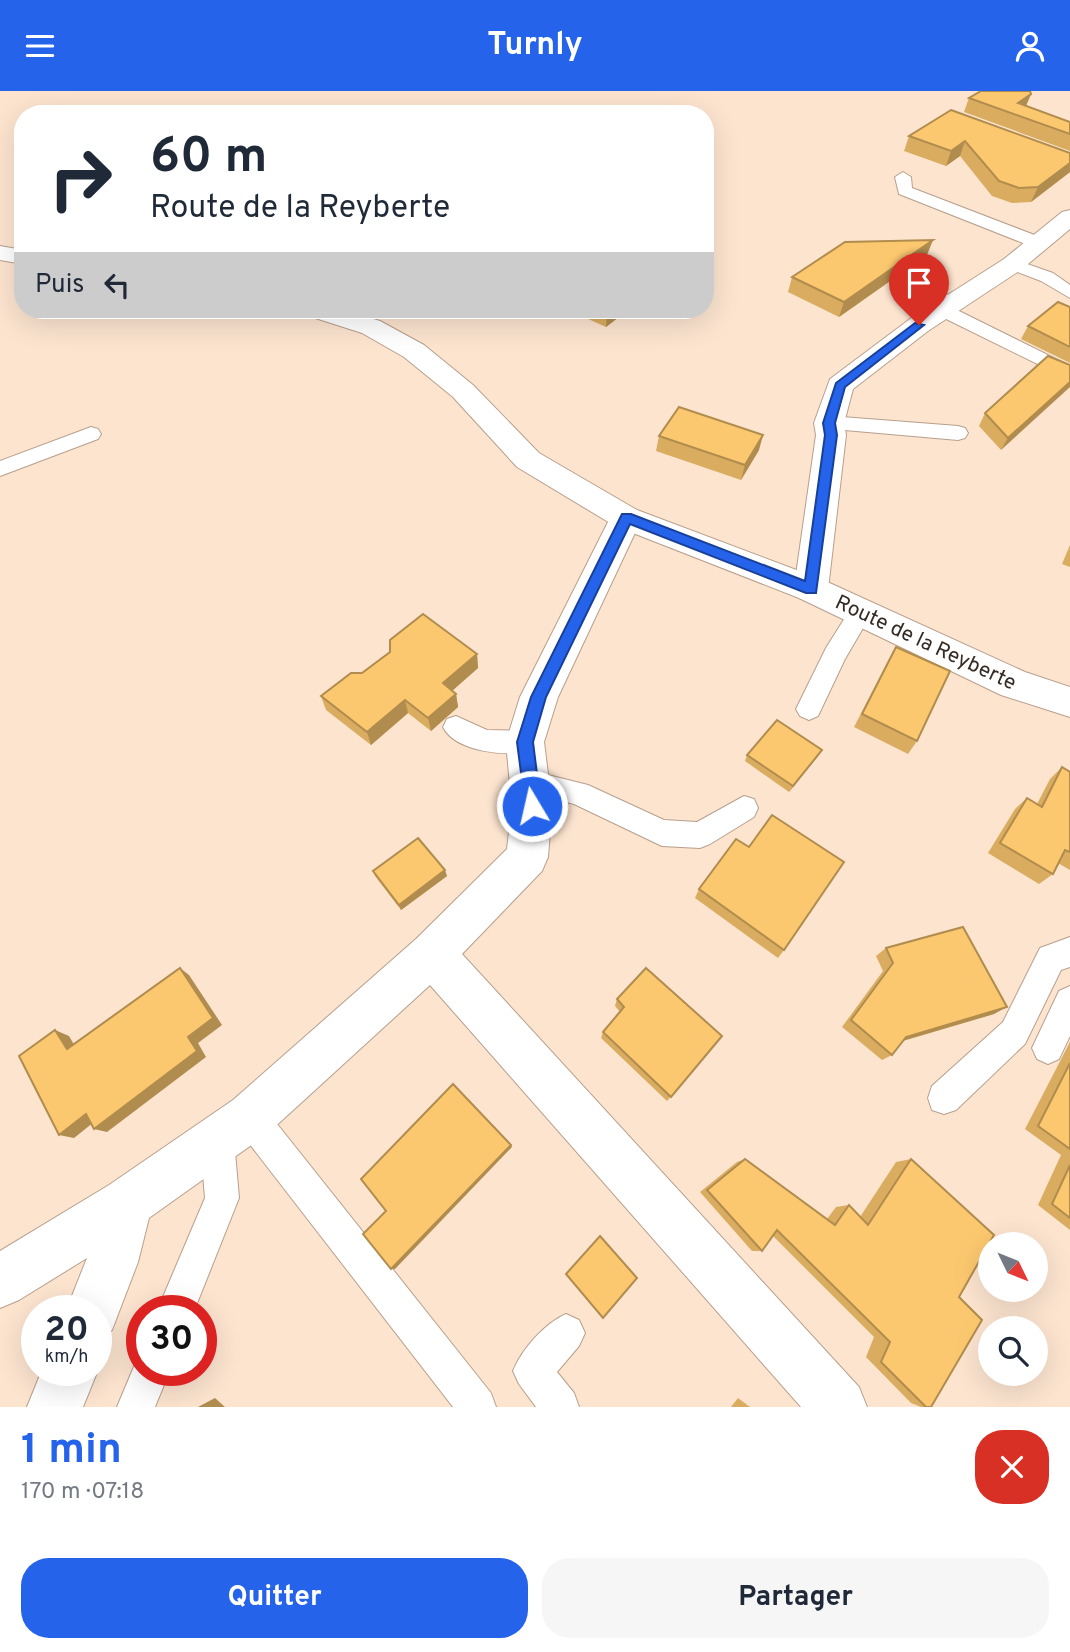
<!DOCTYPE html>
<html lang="fr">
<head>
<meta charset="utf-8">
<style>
	:root { --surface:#fff; --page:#f6f6f7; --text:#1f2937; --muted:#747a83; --accent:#2563eb }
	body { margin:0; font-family:Overpass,sans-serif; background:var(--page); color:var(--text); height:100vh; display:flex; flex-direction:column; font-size:26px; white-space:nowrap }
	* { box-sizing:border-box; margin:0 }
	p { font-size:23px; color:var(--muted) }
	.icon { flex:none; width:38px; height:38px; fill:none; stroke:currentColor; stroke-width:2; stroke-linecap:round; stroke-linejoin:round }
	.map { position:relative; height:1316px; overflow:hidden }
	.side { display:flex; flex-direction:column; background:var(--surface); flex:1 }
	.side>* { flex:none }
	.top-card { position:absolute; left:14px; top:14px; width:700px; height:214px; border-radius:28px; box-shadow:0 7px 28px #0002; background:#fff; color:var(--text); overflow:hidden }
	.needle { width:46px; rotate:133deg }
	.buttons { position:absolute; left:978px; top:1141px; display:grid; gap:14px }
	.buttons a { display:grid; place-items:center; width:70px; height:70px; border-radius:50%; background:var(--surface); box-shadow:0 7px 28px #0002; font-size:35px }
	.speed { position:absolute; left:21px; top:1204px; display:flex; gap:14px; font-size:35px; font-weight:700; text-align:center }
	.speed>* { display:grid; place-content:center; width:91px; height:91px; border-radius:50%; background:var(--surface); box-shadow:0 7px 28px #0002; line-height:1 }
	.speed small { font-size:18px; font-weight:400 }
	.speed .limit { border:10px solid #d22; background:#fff; color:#111 }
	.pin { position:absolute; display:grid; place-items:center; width:60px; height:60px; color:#fff; margin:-72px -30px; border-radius:50% 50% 50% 0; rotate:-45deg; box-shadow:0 0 7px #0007 }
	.pin .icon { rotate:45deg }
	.me { position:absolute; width:77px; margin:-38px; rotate:351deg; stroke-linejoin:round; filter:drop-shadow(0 0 5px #0008) }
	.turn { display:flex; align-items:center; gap:24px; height:147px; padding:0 21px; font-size:32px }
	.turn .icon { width:91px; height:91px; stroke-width:2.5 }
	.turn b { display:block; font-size:49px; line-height:60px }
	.then { display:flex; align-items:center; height:66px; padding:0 21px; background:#0003; gap:14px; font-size:26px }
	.round { display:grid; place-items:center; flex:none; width:74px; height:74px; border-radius:28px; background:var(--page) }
	.head { display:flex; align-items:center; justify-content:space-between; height:119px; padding:0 21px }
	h1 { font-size:42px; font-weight:700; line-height:52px; color:var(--accent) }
	.action { display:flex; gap:14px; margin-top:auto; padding:14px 21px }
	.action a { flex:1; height:80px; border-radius:28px; background:var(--accent); color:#fff; font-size:28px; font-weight:700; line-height:80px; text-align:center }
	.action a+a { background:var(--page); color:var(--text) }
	header { display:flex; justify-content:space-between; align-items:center; height:91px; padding:0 21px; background:var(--accent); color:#fff; font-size:32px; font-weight:700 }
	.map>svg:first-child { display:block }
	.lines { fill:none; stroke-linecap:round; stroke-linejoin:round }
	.service-casing { stroke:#b79f8c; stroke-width:2 }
	.minor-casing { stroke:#b79f8c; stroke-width:2 }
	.secondary-casing { stroke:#b79f8c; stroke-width:2 }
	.service { fill:#fff; fill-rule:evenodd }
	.minor { fill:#fff; fill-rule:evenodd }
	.secondary { fill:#fff; fill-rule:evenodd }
	.wall { fill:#d9ac5f }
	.shaded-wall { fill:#b08c4e }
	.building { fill:#fcc86f; stroke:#b08c4e; stroke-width:2 }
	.route { fill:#2563eb; stroke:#184099; stroke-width:2 }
	.labels { text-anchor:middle; stroke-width:5; stroke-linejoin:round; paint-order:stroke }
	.street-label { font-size:21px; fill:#352b24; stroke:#fff }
</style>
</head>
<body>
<header><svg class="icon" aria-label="menu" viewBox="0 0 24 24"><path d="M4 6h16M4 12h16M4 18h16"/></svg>Turnly<svg class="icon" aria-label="person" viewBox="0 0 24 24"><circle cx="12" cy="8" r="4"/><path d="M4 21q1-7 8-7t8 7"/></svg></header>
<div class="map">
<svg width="1070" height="1316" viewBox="0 0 1070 1316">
	<rect width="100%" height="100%" fill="#fce4cf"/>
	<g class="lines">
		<!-- service casing -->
		<g class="service-casing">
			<g id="service">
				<path d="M903 81 911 86 912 97 1045 148 1047 152 1045 156H1033L899 103 895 86Z"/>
				<path d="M1013 168 1053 182 1070 194V207L1041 190 1007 177 1005 173Z"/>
				<path d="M916 180 922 181 929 191 957 210 960 214 955 218 1070 275V289L936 223 933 219 940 214 917 199 907 185Z"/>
				<path d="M829 325 958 335 965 337 968 342 965 347 958 349 822 337 819 332 822 327Z"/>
				<path d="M91 336 98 338 101 343 98 348 0 385V370Z"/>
				<path d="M861 511 869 514 873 520 845 568 818 625 809 629 800 625 796 618 826 557 853 514Z"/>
				<path d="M456 625 487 639 525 640 534 643 538 651 534 659C510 667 455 661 443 636L447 628Z"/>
				<path d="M528 679 588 694 664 729 697 731 744 705 754 708 758 717 754 726 710 753 700 757 662 755 574 713 518 699 515 691 518 683Z"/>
				<path d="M1070 846V876L1061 879 1025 953 956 1019 944 1023 932 1019 928 1007 932 995 1003 931 1040 857Z"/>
				<path d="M1070 895V945L1059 968 1048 973 1037 968 1032 957 1059 900Z"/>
				<path d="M250 1009 262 1014 491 1302 496 1316H453L238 1038 233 1026 238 1014Z"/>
				<path d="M217 1032 229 1037 234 1049 239 1107 194 1220H157L205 1107 200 1049 205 1037Z"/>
				<path d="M566 1223 579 1229 585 1242 579 1255 557 1281 574 1302 579 1316H536L519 1293 513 1280C522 1258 544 1233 566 1223Z"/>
				<path d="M142 1264V1279H170L155 1316H117L138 1266Z"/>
			</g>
		</g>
		<!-- minor casing -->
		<g class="minor-casing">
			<g id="minor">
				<path d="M1070 119V138L1022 178 928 240 853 298 844 332 846 344 828 498 823 507 811 511 799 507 794 498 816 344 814 332 830 288 910 228 1004 168 1062 121Z"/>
				<path d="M626 416 637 419 642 427 558 606 544 651 552 715 548 766 542 780 462 863 859 1296 867 1316H801L430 894 267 1043 149 1127 138 1171 112 1239 96 1246V1220H66L87 1167 19 1209 0 1217V1160L109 1094 233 1009 416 848 507 758 512 715 506 651 520 606 610 427 615 419Z"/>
				<path d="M96 1275 98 1279 83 1316H27L42 1279H96Z"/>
			</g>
		</g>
		<!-- secondary casing -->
		<g class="secondary-casing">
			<g id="secondary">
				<path d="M0 155 23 159V173L0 169Z"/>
				<path d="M305 219H344L380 230 424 254 473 294 539 362 637 419 823 489 1025 581 1070 596V626L1001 604 799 507 615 435 517 376 453 306 404 266 362 242 309 225Z"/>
			</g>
		</g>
		<!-- service -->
		<use href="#service" class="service"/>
		<!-- minor -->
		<use href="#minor" class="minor"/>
		<!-- secondary -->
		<use href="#secondary" class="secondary"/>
	</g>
	<!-- wall -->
	<g class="wall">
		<path d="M1031 3 1026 15 1070 31V60L964 21 969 7Z"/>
		<path d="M951 19 1070 62V81L1031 111 1012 112 992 105 960 65 946 75 904 60 909 45Z"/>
		<path d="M927 164 839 226 788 201 792 186Z"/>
		<path d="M1070 216V272L1021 248 1028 235Z"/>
		<path d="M568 219H628L606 236Z"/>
		<path d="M1070 274 1001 359 979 335 985 322Z"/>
		<path d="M659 345 759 359 741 389 656 360Z"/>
		<path d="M1070 454V476L1062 473Z"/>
		<path d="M896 556 917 650 908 663 854 636 888 570Z"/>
		<path d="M477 563 478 577 452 600 456 603 458 616 431 640 408 622 371 654 326 619 321 605 362 582Z"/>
		<path d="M822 659 818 665 789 701 745 670 747 664Z"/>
		<path d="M1062 676 1070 681V779L1058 772 1053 783 1039 793 988 762 1015 718 1027 707 1037 713 1050 688Z"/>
		<path d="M373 780 447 785 401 819 375 785Z"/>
		<path d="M699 798 784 859 778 867 695 807Z"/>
		<path d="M886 857 994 923 903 950 892 964 882 969 842 936 883 880 876 865Z"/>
		<path d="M617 908 722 945 667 1010 601 947 603 941 620 921 615 915Z"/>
		<path d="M1070 951V1139L1038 1114 1061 1064 1025 1038Z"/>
		<path d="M745 1068 827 1128 836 1116 849 1114 860 1126 896 1071 911 1068 959 1206 931 1316H921L911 1312 866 1266 874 1246 773 1145 762 1160H752L700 1101 737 1071Z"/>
		<path d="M738 1307 750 1316H731Z"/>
	</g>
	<!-- shaded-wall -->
	<g class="shaded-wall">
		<path d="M1031 3 1025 17 1018 12Z"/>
		<path d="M965 50 960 65 946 75 951 60Z"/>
		<path d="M1070 72V81L1031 111 1038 96Z"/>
		<path d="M933 149 927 164 839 226 844 211Z"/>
		<path d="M609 219H628L606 236 607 220Z"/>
		<path d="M1070 291V296L1001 359 1008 347Z"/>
		<path d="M763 344 759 359 741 389 745 374Z"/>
		<path d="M477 563 478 577 445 606 443 592Z"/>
		<path d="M456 603 458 616 431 640 428 627Z"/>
		<path d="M405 609 408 622 371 654 367 641Z"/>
		<path d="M822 659 818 665 789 701 793 695Z"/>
		<path d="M445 779 447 785 401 819 399 814Z"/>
		<path d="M180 877 189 884 222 934 198 952 206 966 107 1041 94 1038Z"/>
		<path d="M1007 916 994 923 895 952 906 946Z"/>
		<path d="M55 939 69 945 80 964 67 958Z"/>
		<path d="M86 1023 99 1027 74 1047 59 1044Z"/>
		<path d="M511 1054 512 1056 395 1178H391Z"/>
		<path d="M215 1307 225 1316H198Z"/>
	</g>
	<!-- building -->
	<g class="building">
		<path d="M981 0H1030L1031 3 1018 12 1070 31V43L969 7Z"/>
		<path d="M951 19 1070 62V72L1038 96 1019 97 999 90 965 50 951 60 909 45Z"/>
		<path d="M933 149 844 211 792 186 845 151Z"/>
		<path d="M1058 211 1070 216V256L1028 235Z"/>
		<path d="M1048 265 1070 274V291L1008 347 985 322Z"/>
		<path d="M679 316 763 344 745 374 659 345Z"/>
		<path d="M423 523 477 563 443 592 456 603 428 627 405 609 367 641 321 605 351 582H362L390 561V549Z"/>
		<path d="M896 556 950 580 917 650 862 623Z"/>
		<path d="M777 629 822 659 793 695 747 664Z"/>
		<path d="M1062 676 1070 681V761L1065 759 1053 783 1000 752 1027 707 1042 716Z"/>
		<path d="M772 724 844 771 784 859 699 798 736 748 749 756Z"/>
		<path d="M418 747 445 779 399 814 373 780Z"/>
		<path d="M963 836 1007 916 906 946 892 964 851 929 893 872 886 857Z"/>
		<path d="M180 877 213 927 188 946 197 960 94 1038 86 1023 59 1044 19 965 55 939 67 958Z"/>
		<path d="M646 877 722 945 671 1006 603 941 624 916 617 908Z"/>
		<path d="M1070 972V1058L1038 1035Z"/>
		<path d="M453 993 511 1054 391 1178 363 1143 386 1120 361 1088Z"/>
		<path d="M745 1068 835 1134 849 1114 868 1134 911 1068 994 1144 959 1206 982 1229 931 1316H926L881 1271 890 1251 777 1139 762 1160 707 1099Z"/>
		<path d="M1070 1074V1127L1052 1113Z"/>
		<path d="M600 1145 637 1187 603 1227 566 1183Z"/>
	</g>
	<!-- route -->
	<path class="route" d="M915 232 924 234 845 296 835 332 837 344 816 502H806L630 433 546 606 533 651 541 715 538 720 532 722 526 720 517 651 531 606 622 423H631L805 490 825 344 823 332 836 292Z"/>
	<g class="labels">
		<!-- street labels -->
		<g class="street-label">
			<text transform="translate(926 551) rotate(25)" y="7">Route de la Reyberte</text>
		</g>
	</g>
</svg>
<div class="buttons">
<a><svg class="needle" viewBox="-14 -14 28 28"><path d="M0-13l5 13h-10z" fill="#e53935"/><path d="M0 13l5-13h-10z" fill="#747a83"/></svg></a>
<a><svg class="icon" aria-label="search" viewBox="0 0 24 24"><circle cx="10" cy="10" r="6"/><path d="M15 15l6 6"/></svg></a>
</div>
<div class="speed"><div>20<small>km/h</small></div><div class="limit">30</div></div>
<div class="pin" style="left:919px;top:234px;background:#d93025"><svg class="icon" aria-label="arrive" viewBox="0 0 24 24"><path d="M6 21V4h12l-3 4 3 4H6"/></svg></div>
<svg class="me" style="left:532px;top:715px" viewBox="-20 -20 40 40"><circle r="17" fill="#2563eb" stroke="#fff" stroke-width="3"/><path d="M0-11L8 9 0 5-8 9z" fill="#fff"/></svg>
<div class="top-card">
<div class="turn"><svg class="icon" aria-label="right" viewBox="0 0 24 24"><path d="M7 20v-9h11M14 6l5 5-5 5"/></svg><div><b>60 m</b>Route de la Reyberte</div></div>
<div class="then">Puis<svg class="icon" aria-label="left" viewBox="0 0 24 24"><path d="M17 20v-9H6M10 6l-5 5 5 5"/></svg></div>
</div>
</div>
<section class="side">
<div class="head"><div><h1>1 min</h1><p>170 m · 07:18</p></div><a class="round" style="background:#d93025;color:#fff"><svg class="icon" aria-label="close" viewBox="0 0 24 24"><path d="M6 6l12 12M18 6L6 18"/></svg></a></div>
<div class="action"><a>Quitter</a><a>Partager</a></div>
</section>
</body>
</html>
